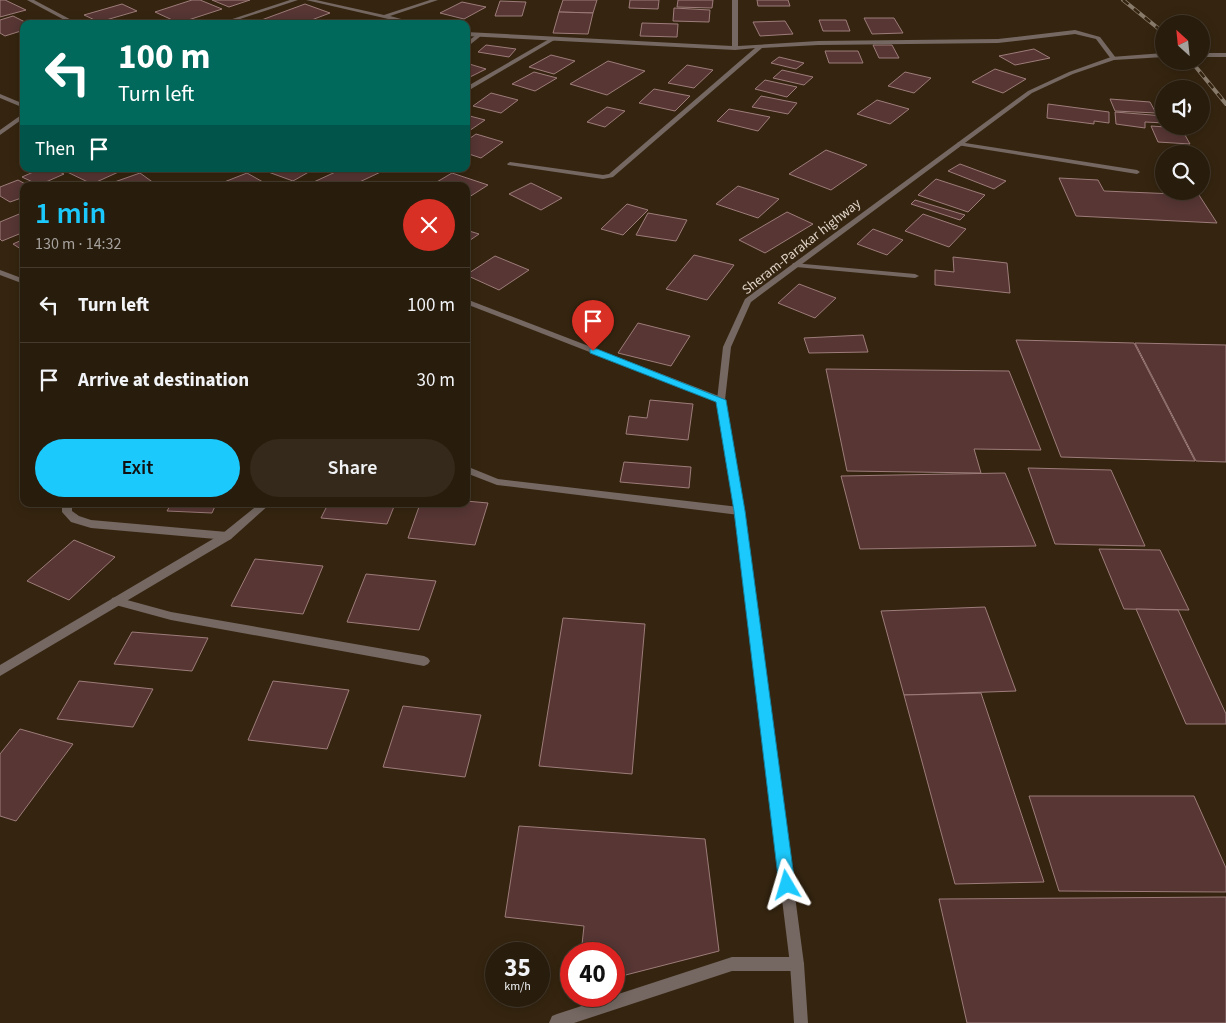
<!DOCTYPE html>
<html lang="en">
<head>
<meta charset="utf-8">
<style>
	:root { --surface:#281c0c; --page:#34291a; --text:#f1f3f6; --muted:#a5a19d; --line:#443a2d; --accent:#1cc9fc }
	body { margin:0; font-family:"Source Sans 3",sans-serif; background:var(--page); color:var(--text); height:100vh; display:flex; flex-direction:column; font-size:19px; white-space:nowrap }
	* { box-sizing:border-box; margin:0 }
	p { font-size:16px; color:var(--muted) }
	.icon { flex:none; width:28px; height:28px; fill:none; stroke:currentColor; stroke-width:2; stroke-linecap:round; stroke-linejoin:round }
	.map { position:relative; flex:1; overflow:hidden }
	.side { position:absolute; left:20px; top:182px; width:450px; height:325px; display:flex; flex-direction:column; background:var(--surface); border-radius:10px; box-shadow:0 2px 12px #0003,0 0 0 1px var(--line) }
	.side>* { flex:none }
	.banner { position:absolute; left:20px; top:20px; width:450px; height:152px; border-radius:10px; box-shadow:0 2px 12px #0003,0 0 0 1px var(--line); background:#00695c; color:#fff; overflow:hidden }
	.needle { width:32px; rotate:333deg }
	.tools { position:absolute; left:1155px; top:15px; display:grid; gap:10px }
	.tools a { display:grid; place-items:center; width:55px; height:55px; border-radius:50%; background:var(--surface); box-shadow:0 2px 12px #0003,0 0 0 1px var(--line); font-size:25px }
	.speed { position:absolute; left:485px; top:942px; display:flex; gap:10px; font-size:25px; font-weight:700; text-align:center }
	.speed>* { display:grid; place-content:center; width:65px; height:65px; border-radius:50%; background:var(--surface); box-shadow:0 2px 12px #0003,0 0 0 1px var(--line); line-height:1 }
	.speed small { font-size:12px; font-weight:400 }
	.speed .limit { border:8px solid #d22; background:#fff; color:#111 }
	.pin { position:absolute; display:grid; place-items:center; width:42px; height:42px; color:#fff; margin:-51px -21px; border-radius:50% 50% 50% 0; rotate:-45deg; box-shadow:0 0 5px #0007 }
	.pin .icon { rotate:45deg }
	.me { position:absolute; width:55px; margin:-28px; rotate:353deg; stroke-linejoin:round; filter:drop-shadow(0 0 4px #0008) }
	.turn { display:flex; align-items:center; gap:18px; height:105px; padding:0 15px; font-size:22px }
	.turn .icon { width:65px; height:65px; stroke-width:2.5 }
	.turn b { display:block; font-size:35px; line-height:42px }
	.then { display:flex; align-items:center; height:48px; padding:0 15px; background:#0003; gap:10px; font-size:19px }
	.round { display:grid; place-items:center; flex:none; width:52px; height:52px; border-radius:26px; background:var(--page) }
	.head { display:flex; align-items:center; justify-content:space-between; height:85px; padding:0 15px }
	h1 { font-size:30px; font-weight:600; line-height:38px; color:var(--accent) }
	.cta { display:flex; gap:10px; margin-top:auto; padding:10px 15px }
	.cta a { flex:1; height:58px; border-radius:30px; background:var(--accent); color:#111; font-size:20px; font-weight:600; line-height:58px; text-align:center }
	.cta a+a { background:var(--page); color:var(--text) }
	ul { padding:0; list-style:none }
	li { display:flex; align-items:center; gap:15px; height:75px; padding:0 15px; border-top:1px solid var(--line) }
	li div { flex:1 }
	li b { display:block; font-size:19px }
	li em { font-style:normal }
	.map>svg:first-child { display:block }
	.building { fill:#573634; stroke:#9d7c7a }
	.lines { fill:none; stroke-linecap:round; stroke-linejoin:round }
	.service { fill:#756862; fill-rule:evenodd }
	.minor { fill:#756862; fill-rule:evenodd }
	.tertiary { fill:#756862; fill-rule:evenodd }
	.rail-casing { stroke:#897b6b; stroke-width:4 }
	.rail { stroke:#352510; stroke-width:2.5; stroke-dasharray:7; stroke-linecap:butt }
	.route { fill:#1cc9fc; stroke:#1283a4 }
	.labels { text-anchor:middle; stroke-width:4.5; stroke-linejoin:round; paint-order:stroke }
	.street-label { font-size:14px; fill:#dfd3c7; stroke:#352510 }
</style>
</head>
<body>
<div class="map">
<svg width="1226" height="1023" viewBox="0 0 1226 1023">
	<rect width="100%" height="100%" fill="#352510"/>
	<!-- building -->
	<g class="building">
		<path d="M0 0H5L26 10 0 17Z"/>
		<path d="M192 0H200L222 9 179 23 155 12Z"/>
		<path d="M212 0H250L229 7Z"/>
		<path d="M563 0H597L593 13 559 12Z"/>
		<path d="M630 0H659L658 9 629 8Z"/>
		<path d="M678 0H713L712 8 677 7Z"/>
		<path d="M757 0H788L790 6H758Z"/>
		<path d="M500 1 526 2 522 16H495Z"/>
		<path d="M462 2 486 7 464 19 440 13Z"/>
		<path d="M122 4 137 11 99 22 84 15Z"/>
		<path d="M305 4 330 13 301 24H261L256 22Z"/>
		<path d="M674 8 710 10 709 22 673 21Z"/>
		<path d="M559 12 593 13 588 34 553 33Z"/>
		<path d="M13 16 29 24H24V30L5 36 0 33V20Z"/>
		<path d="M864 18H894L903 33 872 34Z"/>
		<path d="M819 20H846L850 31H823Z"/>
		<path d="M785 21 793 34 760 36 753 22Z"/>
		<path d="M642 23 678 24 677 37 640 36Z"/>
		<path d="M486 45 516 49 509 57 478 52Z"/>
		<path d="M873 45H892L899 58H879Z"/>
		<path d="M1034 49 1050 58 1015 65 999 56Z"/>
		<path d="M825 51H858L863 63H829Z"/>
		<path d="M551 55 575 61 554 74 529 67Z"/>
		<path d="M779 57 804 63 796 69 771 63Z"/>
		<path d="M608 61 645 71 607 95 570 84Z"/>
		<path d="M466 63 486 69 466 79Z"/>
		<path d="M687 65 713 70 694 88 668 83Z"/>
		<path d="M995 69 1026 79 1003 93 972 82Z"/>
		<path d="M782 70 813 77 804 85 773 78Z"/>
		<path d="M534 72 557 78 535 91 512 84Z"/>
		<path d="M905 72 931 78 914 93 888 86Z"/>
		<path d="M765 80 797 87 787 97 755 89Z"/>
		<path d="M654 89 690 96 675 111 639 103Z"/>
		<path d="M491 93 518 100 501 113 473 106Z"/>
		<path d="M761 96 797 103 788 114 752 107Z"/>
		<path d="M1110 99 1150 102 1156 113 1115 111Z"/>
		<path d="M877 100 909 109 890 124 857 114Z"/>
		<path d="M1048 104 1109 112V123L1094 121V124L1047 118Z"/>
		<path d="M607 107 625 111 605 127 587 122Z"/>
		<path d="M729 109 770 117 758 131 717 121Z"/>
		<path d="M1115 112 1164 116V123L1145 122V128L1116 124Z"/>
		<path d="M466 115 485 120 466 133Z"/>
		<path d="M1151 126 1181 128 1190 144 1158 142Z"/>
		<path d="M476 134 503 142 481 158 466 153V141Z"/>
		<path d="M826 150 867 165 831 190 789 174Z"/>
		<path d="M960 164 1006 181 994 189 948 171Z"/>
		<path d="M40 169H53L64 174 39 185 22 177Z"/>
		<path d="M61 169H125L92 184Z"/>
		<path d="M260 169H314L293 181Z"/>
		<path d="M342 169H387L351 186H305Z"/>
		<path d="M140 173 158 186 106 185Z"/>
		<path d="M247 173 270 186H214Z"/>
		<path d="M452 173 488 185 466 199V186H430Z"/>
		<path d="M1059 178 1098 180 1104 191 1199 195 1217 223 1076 216Z"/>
		<path d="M936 179 985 195 968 212 918 195Z"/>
		<path d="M18 180 29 186H24V197L10 202 0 196V187Z"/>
		<path d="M531 183 562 198 541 210 509 194Z"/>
		<path d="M738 186 779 199 758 218 716 204Z"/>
		<path d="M915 200 965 215 960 220 911 204Z"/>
		<path d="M627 204 648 210 623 235 601 229Z"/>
		<path d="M24 212V232L2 241 0 239V222Z"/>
		<path d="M787 212 813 224 765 253 739 240Z"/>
		<path d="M648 213 687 220 676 241 636 235Z"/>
		<path d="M923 214 966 229 949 247 905 231Z"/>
		<path d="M873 229 903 240 887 255 857 244Z"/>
		<path d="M466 230 479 234 466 243Z"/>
		<path d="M24 239V251L13 244Z"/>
		<path d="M694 255 734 265 707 300 666 289Z"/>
		<path d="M495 256 529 270 499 290 466 275Z"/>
		<path d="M953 257 1007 263 1010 293 935 285V270L954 272Z"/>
		<path d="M799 284 836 298 815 318 778 303Z"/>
		<path d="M638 323 690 336 671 366 618 353Z"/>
		<path d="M863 335 868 352 809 353 804 338Z"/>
		<path d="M1016 340 1134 343 1195 461 1061 457Z"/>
		<path d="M1135 343 1226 345V462L1196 461Z"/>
		<path d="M826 369 1009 371 1041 450 974 449 981 473 847 471Z"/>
		<path d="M650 400 693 404 688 440 626 434 629 416 647 418Z"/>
		<path d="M624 462 691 467 689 488 620 482Z"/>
		<path d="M1028 468 1111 470 1145 546 1055 544Z"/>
		<path d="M1005 473 1036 546 860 549 841 476Z"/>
		<path d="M466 501 488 503 475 545 408 538 420 504H466Z"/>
		<path d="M171 504H216L212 513 167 511Z"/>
		<path d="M328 504H395L387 524 321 518Z"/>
		<path d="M74 540 115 557 69 600 27 581Z"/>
		<path d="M1099 549 1160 550 1189 610 1124 609Z"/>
		<path d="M255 559 323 566 303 614 231 606Z"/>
		<path d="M366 574 436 581 419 630 347 622Z"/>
		<path d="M985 607 1016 691 904 695 881 611Z"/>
		<path d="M1136 609 1178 610 1226 714V724H1186Z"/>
		<path d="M563 618 645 624 632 774 539 766Z"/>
		<path d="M132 632 208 638 192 671 114 664Z"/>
		<path d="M79 681 153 689 133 727 57 719Z"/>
		<path d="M273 681 349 690 327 749 248 740Z"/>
		<path d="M981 693 1044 882 955 884 904 695Z"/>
		<path d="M403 706 481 715 465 777 383 767Z"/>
		<path d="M20 729 73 744 16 821 0 816V754Z"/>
		<path d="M1029 796H1194L1226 868V892L1059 891Z"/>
		<path d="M519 826 705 839 719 951 614 978V954H581L584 926 505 917Z"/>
		<path d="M1226 897V1023H967L939 899Z"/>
	</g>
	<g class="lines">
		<!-- service -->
		<g class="service">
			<path d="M477 34 482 35 466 48V43Z"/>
			<path d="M551 38 556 39 466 92V87Z"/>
			<path d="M959 142 1137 170 1140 172 1137 174 957 145V143Z"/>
			<path d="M793 263 915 274 919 276 915 278 796 267 792 265Z"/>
			<path d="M466 299 724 398 725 400 721 403 718 402 466 304Z"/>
			<path d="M62 504H72V511L79 516 91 520 227 532 231 533 232 536 231 539 227 540 91 528 71 522 62 512Z"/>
			<path d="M116 597 171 612 424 656 428 658 430 661 428 664 424 666 171 620 112 604 111 601 112 598Z"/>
		</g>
		<!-- minor -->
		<g class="minor">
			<path d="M27 0H34L79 24H72Z"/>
			<path d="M290 0H298L225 24H217Z"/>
			<path d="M306 0H316L384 15 430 0H438L390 16 420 24H410Z"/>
			<path d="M732 0H738V46L818 41 998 39 1075 30 1100 37 1116 58 1111 59 1096 39 1075 34 998 43 818 45 762 48 613 177 603 179 508 165 507 164 510 162 603 175 609 174 755 48 735 50 466 36V32L732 46Z"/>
			<path d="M0 94 24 104V108L0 98Z"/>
			<path d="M24 113V118L0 135V130Z"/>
			<path d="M0 270 24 279V284L0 275Z"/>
			<path d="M466 466 498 479 739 507 744 511 739 515 497 485 466 473Z"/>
			<path d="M259 504H270L231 539 0 676V665L223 533Z"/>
			<path d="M732 957H797L802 959 804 964 802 969 797 971H732L574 1023H549L552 1016 557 1014Z"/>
		</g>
		<!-- tertiary -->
		<g class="tertiary">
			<path d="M1164 53V57L1114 60 1073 74 1032 93 751 302 731 347 725 400 744 511 804 964 808 1023H794L790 964 734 511 717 400 723 347 745 299 1028 91 1069 72 1111 57Z"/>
			<rect x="1201" y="53" width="25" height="4"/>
		</g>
		<!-- rail casing -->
		<g class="rail-casing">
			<g id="rail">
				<path d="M1123 0 1164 33"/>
				<path d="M1191 61 1226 104"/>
			</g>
		</g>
		<!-- rail -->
		<use href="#rail" class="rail"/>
	</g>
	<!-- route -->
	<path class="route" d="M590 349H597L726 400 745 511 795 885 792 891 787 893 782 891 779 885 734 511 716 402 590 353Z"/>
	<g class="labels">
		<!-- street labels -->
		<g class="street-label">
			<text transform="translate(801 246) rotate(-38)" y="5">Sheram-Parakar highway</text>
		</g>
	</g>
</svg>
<div class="tools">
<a><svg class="needle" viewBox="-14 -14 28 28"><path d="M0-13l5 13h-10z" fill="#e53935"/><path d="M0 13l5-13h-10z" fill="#a5a19d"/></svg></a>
<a><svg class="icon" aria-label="sound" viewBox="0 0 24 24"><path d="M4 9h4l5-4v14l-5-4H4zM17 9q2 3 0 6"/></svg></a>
<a><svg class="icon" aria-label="search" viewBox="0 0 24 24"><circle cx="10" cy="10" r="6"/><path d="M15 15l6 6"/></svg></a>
</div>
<div class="speed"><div>35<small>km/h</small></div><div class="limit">40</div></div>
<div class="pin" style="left:593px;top:351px;background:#d93025"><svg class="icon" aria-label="arrive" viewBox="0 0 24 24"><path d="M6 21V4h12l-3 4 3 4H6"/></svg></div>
<svg class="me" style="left:787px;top:885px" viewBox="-20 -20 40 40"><path d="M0-17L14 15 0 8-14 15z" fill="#1cc9fc" stroke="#fff" stroke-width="4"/></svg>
<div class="banner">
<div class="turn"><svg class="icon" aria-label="left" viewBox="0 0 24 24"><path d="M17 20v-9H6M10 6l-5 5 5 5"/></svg><div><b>100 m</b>Turn left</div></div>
<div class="then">Then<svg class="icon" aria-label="arrive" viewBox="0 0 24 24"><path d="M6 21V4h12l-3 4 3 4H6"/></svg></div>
</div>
<section class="side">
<div class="head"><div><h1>1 min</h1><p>130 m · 14:32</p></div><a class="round" style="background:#d93025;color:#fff"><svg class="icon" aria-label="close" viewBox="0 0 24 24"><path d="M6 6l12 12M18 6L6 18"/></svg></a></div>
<ul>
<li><svg class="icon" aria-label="left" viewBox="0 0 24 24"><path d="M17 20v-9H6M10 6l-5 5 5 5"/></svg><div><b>Turn left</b></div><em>100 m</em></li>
<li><svg class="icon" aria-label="arrive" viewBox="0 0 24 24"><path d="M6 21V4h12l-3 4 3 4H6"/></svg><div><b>Arrive at destination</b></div><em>30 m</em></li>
</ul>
<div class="cta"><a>Exit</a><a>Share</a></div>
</section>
</div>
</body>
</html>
